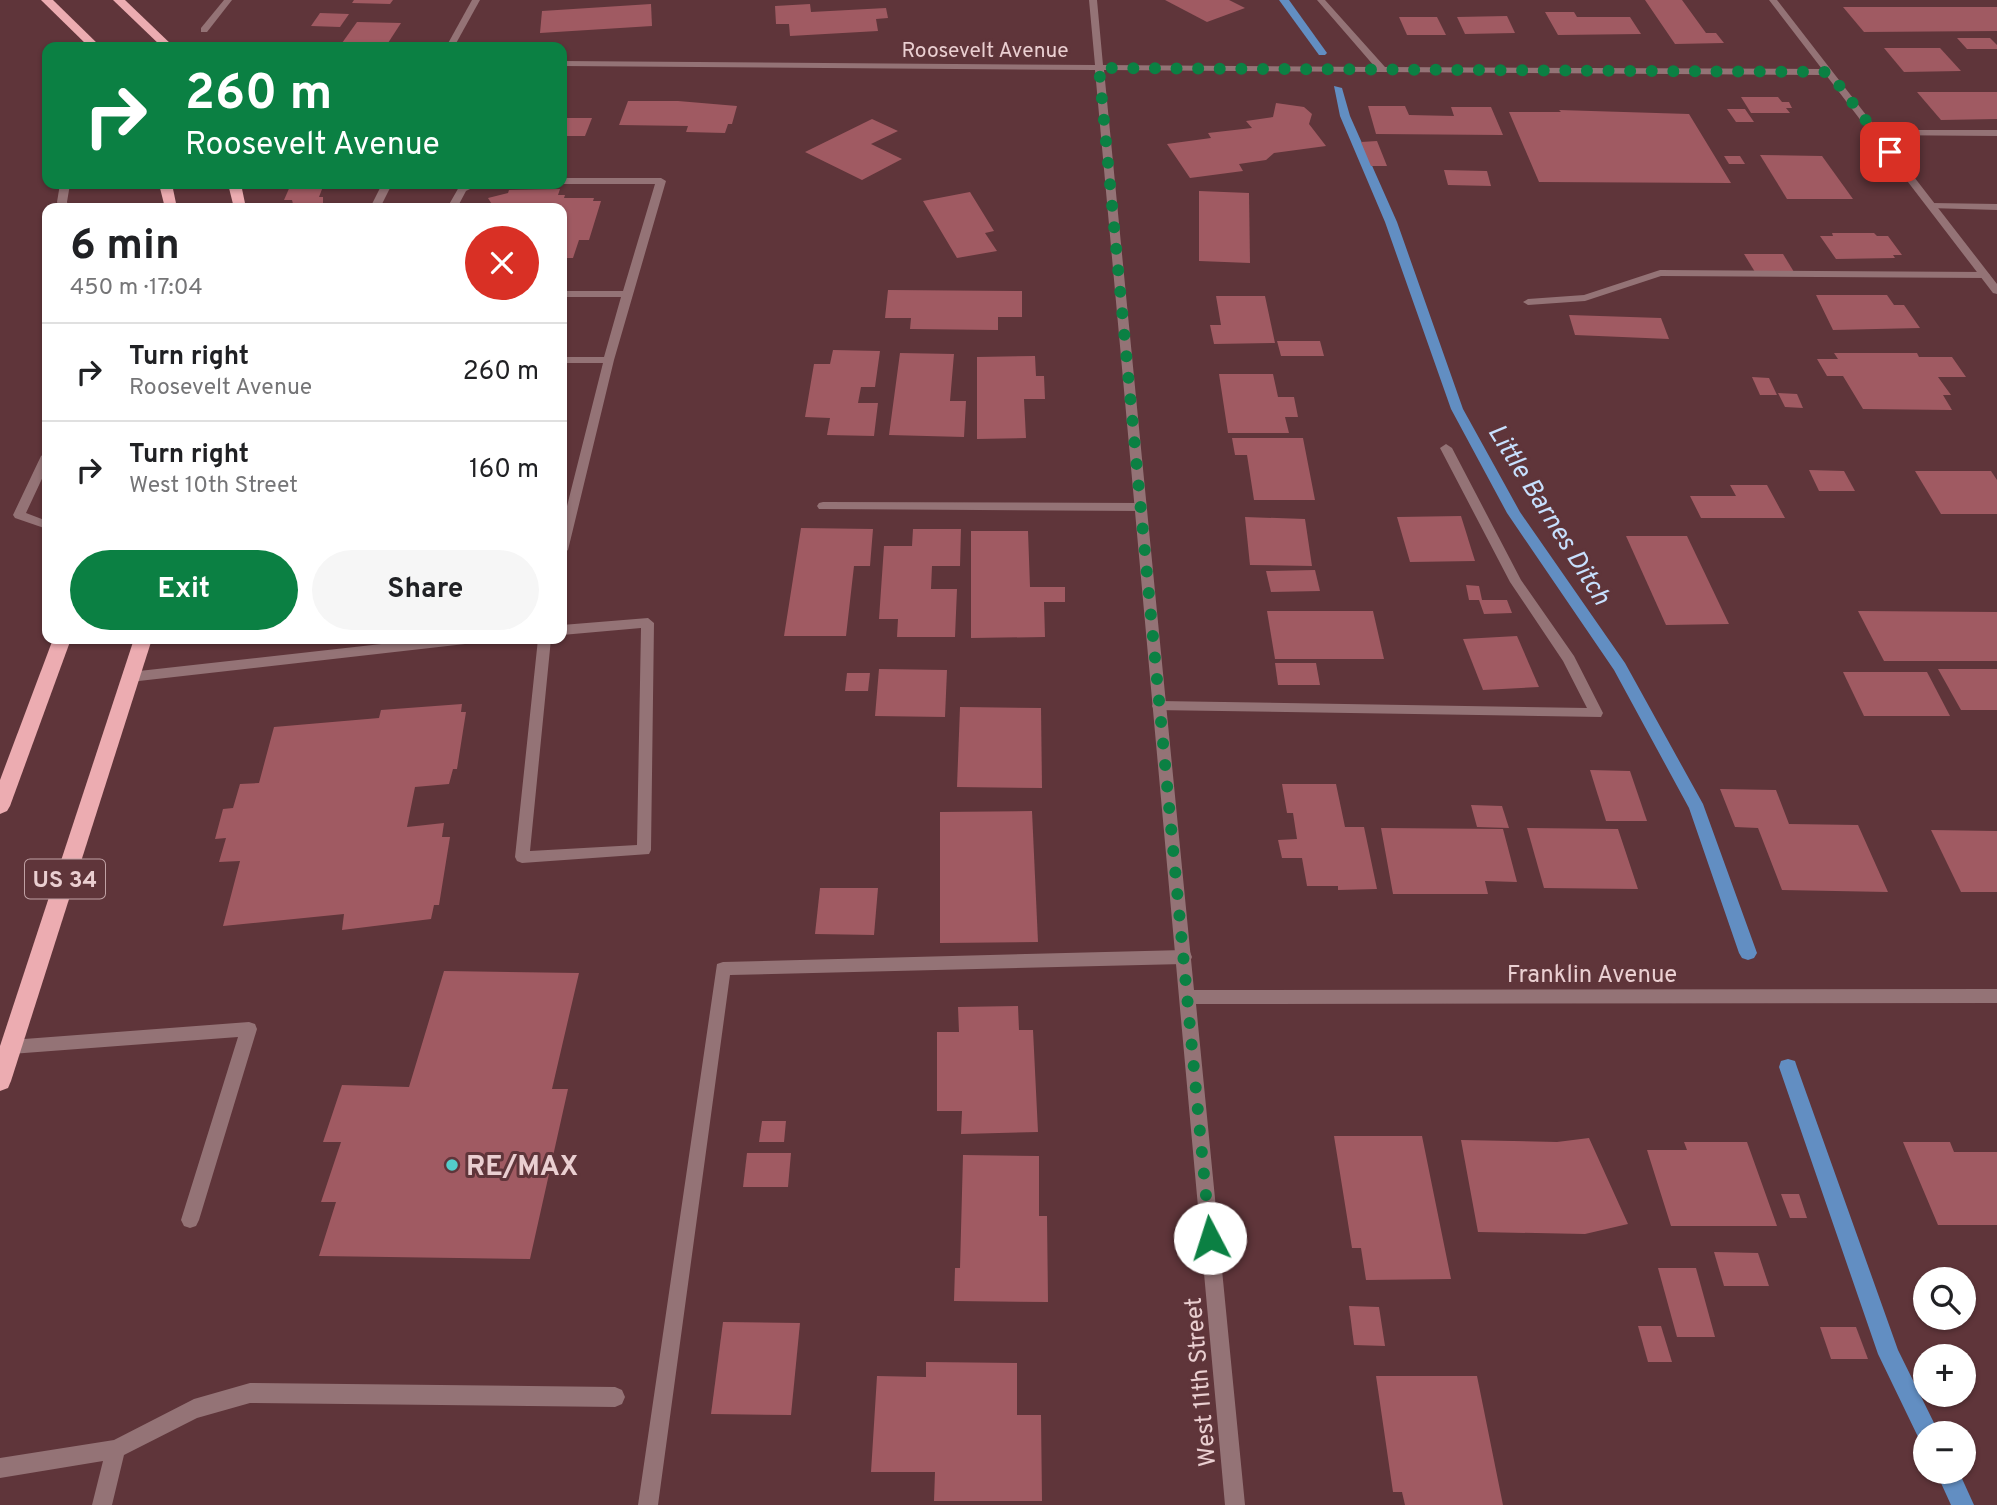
<!DOCTYPE html>
<html lang="en">
<head>
<meta charset="utf-8">
<style>
	:root { --surface:#fff; --page:#f6f6f6; --text:#202124; --muted:#757577; --line:#e0e0e0; --accent:#0b8043 }
	body { margin:0; font-family:Overpass,sans-serif; background:var(--page); color:var(--text); height:100vh; display:flex; flex-direction:column; font-size:26px; white-space:nowrap }
	* { box-sizing:border-box; margin:0 }
	p { font-size:23px; color:var(--muted) }
	.icon { flex:none; width:38px; height:38px; fill:none; stroke:currentColor; stroke-width:2; stroke-linecap:round; stroke-linejoin:round }
	.map { position:relative; flex:1; overflow:hidden }
	.sheet { position:absolute; left:42px; top:203px; width:525px; height:441px; display:flex; flex-direction:column; background:var(--surface); border-radius:14px; box-shadow:0 2px 5px #0004 }
	.sheet>* { flex:none }
	.top-card { position:absolute; left:42px; top:42px; width:525px; height:147px; border-radius:14px; box-shadow:0 2px 5px #0004; background:#0b8043; color:#fff; overflow:hidden }
	.tools { position:absolute; left:1913px; top:1267px; display:grid; gap:14px }
	.tools a { display:grid; place-items:center; width:63px; height:63px; border-radius:50%; background:var(--surface); box-shadow:0 2px 5px #0004; font-size:35px }
	.pin { position:absolute; display:grid; place-items:center; width:60px; height:60px; color:#fff; margin:-30px; border-radius:14px; box-shadow:0 4px 10px #0006 }
	.me { position:absolute; width:77px; margin:-38px; rotate:355deg; stroke-linejoin:round; filter:drop-shadow(0 0 5px #0008) }
	.turn { display:flex; align-items:center; gap:24px; height:147px; padding:0 28px; font-size:32px }
	.turn .icon { width:91px; height:91px; stroke-width:2.5 }
	.turn b { display:block; font-size:49px; line-height:60px }
	.round { display:grid; place-items:center; flex:none; width:74px; height:74px; border-radius:37px; background:var(--page) }
	.head { display:flex; align-items:center; justify-content:space-between; height:119px; padding:0 28px }
	h1 { font-size:42px; font-weight:700; line-height:52px }
	.primary-button { display:flex; gap:14px; margin-top:auto; padding:14px 28px }
	.primary-button a { flex:1; height:80px; border-radius:42px; background:var(--accent); color:#fff; font-size:28px; font-weight:700; line-height:80px; text-align:center }
	.primary-button a+a { background:var(--page); color:var(--text) }
	ul { padding:0; list-style:none }
	li { display:flex; align-items:center; gap:21px; height:98px; padding:0 28px; border-top:2px solid var(--line) }
	li div { flex:1 }
	li b { display:block; font-size:26px }
	li em { font-style:normal }
	.map>svg:first-child { display:block }
	.lines { fill:none; stroke-linecap:round; stroke-linejoin:round }
	.stream { fill:#628ec2; fill-rule:evenodd }
	.building { fill:#a05a62 }
	.service { fill:#947376; fill-rule:evenodd }
	.minor { fill:#947376; fill-rule:evenodd }
	.trunk { fill:#ecacb1; fill-rule:evenodd }
	.route { stroke:#0b8043; stroke-width:12; stroke-dasharray:0 21.6 }
	.poi-dot { fill:#53cdca; stroke:#5f353a; stroke-width:2.5 }
	.labels { text-anchor:middle; stroke-width:6; stroke-linejoin:round; paint-order:stroke }
	.far-street-label { font-size:21px; fill:#eacfd1; stroke:#5f353a }
	.shield { fill:#5f353a; stroke:#c0a1a4; stroke-width:2 }
	.shield-label { font-size:23px; font-weight:bold; fill:#eacfd1 }
	.street-label { font-size:24px; fill:#eacfd1; stroke:#5f353a }
	.water-label { font-size:26px; font-style:italic; fill:#c7e0fe; stroke:#5f353a }
	.near-poi-label { font-size:28px; font-weight:bold; fill:#eacfd1; stroke:#5f353a; text-anchor:start }
</style>
</head>
<body>
<div class="map">
<svg width="1997" height="1505" viewBox="0 0 1997 1505">
	<rect width="100%" height="100%" fill="#5f353a"/>
	<g class="lines">
		<!-- stream -->
		<g class="stream">
			<path d="M1279 0H1289L1327 53 1325 55H1319Z"/>
			<path d="M1334 86 1342 88 1350 116 1397 222 1463 409 1520 512 1625 663 1703 804 1757 953 1754 958 1748 960 1742 958 1739 953 1689 808 1614 670 1507 513 1451 409 1385 222 1340 116Z"/>
			<path d="M1788 1059 1795 1061 1797 1067 1898 1350 1939 1433H1925V1443L1920 1441 1878 1354 1779 1067 1781 1061Z"/>
			<path d="M1936 1472H1959L1974 1505H1951Z"/>
		</g>
	</g>
	<!-- building -->
	<g class="building">
		<path d="M354 0H393L390 4 352 3Z"/>
		<path d="M1165 0H1229L1245 8 1207 22Z"/>
		<path d="M1645 0H1682L1706 33H1716L1724 43 1675 44Z"/>
		<path d="M651 4 652 26 540 33 542 11Z"/>
		<path d="M810 4 811 12 886 8 888 18 876 19 878 31 790 36 789 24H776L775 6Z"/>
		<path d="M1843 7H1997V31L1864 32Z"/>
		<path d="M1545 12H1574L1577 17H1630L1641 34 1558 35Z"/>
		<path d="M320 13 349 14 340 27 311 26Z"/>
		<path d="M1507 16 1515 33 1465 34 1457 17Z"/>
		<path d="M1399 17H1437L1446 35H1407Z"/>
		<path d="M357 22 401 23 388 43H342Z"/>
		<path d="M1957 38H1990L1997 45V49H1967Z"/>
		<path d="M1884 48H1940L1961 71 1904 72Z"/>
		<path d="M1917 92H1997V119L1941 120Z"/>
		<path d="M1741 97H1778L1782 102H1789L1792 108H1786L1790 113H1751Z"/>
		<path d="M628 101H678L737 106 732 124H728L725 133 686 132 688 126 619 125Z"/>
		<path d="M1276 103 1304 107 1312 114 1309 124 1326 146 1274 153 1266 160 1239 164 1243 171 1190 178 1167 144 1211 138 1208 133 1252 128 1246 121 1273 117Z"/>
		<path d="M1368 106H1405L1409 115 1454 116 1451 107H1491L1503 135 1376 134Z"/>
		<path d="M1727 109H1745L1754 122H1736Z"/>
		<path d="M1559 110 1689 114 1731 183 1539 182 1509 112H1561Z"/>
		<path d="M562 118H592L585 136H562Z"/>
		<path d="M872 119 898 131 871 144 902 159 862 180 805 152Z"/>
		<path d="M1377 141 1387 166H1371L1361 142Z"/>
		<path d="M1760 155 1822 156 1853 199H1787Z"/>
		<path d="M1724 156H1740L1745 164H1729Z"/>
		<path d="M1444 170 1487 171 1491 186 1448 185Z"/>
		<path d="M291 184H324L319 197H323V207L335 204 336 208H294L292 200H284Z"/>
		<path d="M560 189 558 195H565L564 198H594L593 201H601L589 240H579L573 258H562V208H489L493 206 488 198 508 193 509 190Z"/>
		<path d="M1199 191 1249 193 1250 263 1199 261Z"/>
		<path d="M970 192 994 231 985 233 997 251 957 258 923 201Z"/>
		<path d="M1832 233H1874L1877 236H1888L1902 255H1893L1895 258 1836 259 1820 236H1833Z"/>
		<path d="M1744 254H1783L1794 272H1755Z"/>
		<path d="M888 290 1022 291V317H998V330L910 329 911 318H885Z"/>
		<path d="M1816 295H1887L1894 305H1904L1920 328 1833 330Z"/>
		<path d="M1216 296H1265L1275 343 1214 344 1210 325H1221Z"/>
		<path d="M1569 315 1661 318 1669 339 1575 335Z"/>
		<path d="M1277 341H1320L1324 356H1281Z"/>
		<path d="M833 350 880 351 875 387H861L858 403H878L874 436 827 435 830 418 805 417 814 364H830Z"/>
		<path d="M900 353 954 354 950 401H966L964 437 889 435Z"/>
		<path d="M1834 353H1917L1919 357H1952L1966 377H1938L1951 395H1943L1952 410 1863 409 1843 376H1827L1817 359H1838Z"/>
		<path d="M1035 356 1036 376H1044L1045 399H1024L1026 438 977 439V357Z"/>
		<path d="M1219 374H1273L1278 397H1294L1298 417H1285L1289 433H1228Z"/>
		<path d="M1752 377 1769 378 1777 395H1760Z"/>
		<path d="M1778 393 1797 394 1803 408 1785 407Z"/>
		<path d="M1232 438H1303L1315 500H1254L1247 455H1235Z"/>
		<path d="M1809 470 1844 471 1855 491H1819Z"/>
		<path d="M1915 471H1991L1997 480V514H1941Z"/>
		<path d="M1730 485H1767L1785 518H1701L1690 496H1736Z"/>
		<path d="M1461 516 1475 561 1410 562 1397 517Z"/>
		<path d="M1245 517 1305 519 1312 566 1250 565Z"/>
		<path d="M801 528 873 529 870 566H854L846 636H784Z"/>
		<path d="M913 529H961L960 566H932L931 589H957L955 637H897L898 619H879L884 546H912Z"/>
		<path d="M971 531H1028L1030 587H1065V602H1044L1045 637 971 638Z"/>
		<path d="M1626 536H1687L1729 624 1666 625Z"/>
		<path d="M1315 570 1320 591 1271 592 1266 571Z"/>
		<path d="M1466 585 1479 586 1482 600H1507L1512 613 1484 614 1479 600H1469Z"/>
		<path d="M1267 611H1373L1384 659H1275Z"/>
		<path d="M1858 611 1997 612V661H1884Z"/>
		<path d="M1517 636 1539 687 1483 690 1463 639Z"/>
		<path d="M1275 663H1316L1320 685H1278Z"/>
		<path d="M879 669 947 670 945 717 875 716Z"/>
		<path d="M1938 669H1997V710H1961Z"/>
		<path d="M1843 672H1927L1950 716H1864Z"/>
		<path d="M847 673H870L868 691H845Z"/>
		<path d="M462 704 461 712H466L457 769H453L449 784 415 787 407 827 444 823 442 837H450L439 905H434L431 919 342 930 344 914 223 926 240 861 219 862 226 838 215 839 223 809 233 808 240 784 259 783 274 727 379 718 381 710Z"/>
		<path d="M960 707 1041 708 1042 788 957 787Z"/>
		<path d="M1590 770 1630 771 1647 821H1606Z"/>
		<path d="M1282 784H1336L1345 827H1364L1377 889 1338 890V886H1307L1302 858H1282L1278 840 1297 839 1293 813H1287Z"/>
		<path d="M1720 789 1776 790 1789 824 1858 825 1888 892 1782 890 1758 828 1735 827Z"/>
		<path d="M1471 805 1502 806 1509 828 1477 827Z"/>
		<path d="M1032 811 1038 942 940 943V812Z"/>
		<path d="M1381 828 1503 829 1517 882 1485 881 1488 894H1393Z"/>
		<path d="M1527 828 1618 829 1638 889 1544 888Z"/>
		<path d="M1931 830 1997 831V892H1961Z"/>
		<path d="M820 888H878L874 935 815 934Z"/>
		<path d="M444 971 579 973 552 1089H568L530 1259 319 1256 336 1202H321L341 1142H323L342 1085 409 1087Z"/>
		<path d="M1018 1006 1019 1030H1033L1038 1132 961 1134 962 1111H937V1032H959L958 1007Z"/>
		<path d="M762 1121H786L784 1142H759Z"/>
		<path d="M1334 1136H1422L1451 1279 1366 1280 1361 1248H1352Z"/>
		<path d="M1589 1138 1628 1224 1585 1234 1478 1232 1461 1140 1557 1142Z"/>
		<path d="M1684 1142H1747L1777 1226H1671L1647 1150H1687Z"/>
		<path d="M1903 1142H1950L1954 1152H1997V1225H1938Z"/>
		<path d="M747 1153H791L788 1187H743Z"/>
		<path d="M963 1155 1039 1156V1216H1047L1048 1302 954 1301 955 1268H960Z"/>
		<path d="M1781 1194H1799L1807 1218H1790Z"/>
		<path d="M1714 1252 1758 1253 1769 1286H1724Z"/>
		<path d="M1658 1268H1696L1715 1337H1677Z"/>
		<path d="M1349 1306 1379 1307 1385 1346 1354 1345Z"/>
		<path d="M723 1322 800 1323 791 1415 711 1414Z"/>
		<path d="M1638 1326H1661L1672 1362H1648Z"/>
		<path d="M1820 1327H1856L1868 1359H1831Z"/>
		<path d="M926 1362 1017 1363V1415H1041L1042 1501H934L935 1472H871L877 1376 926 1377Z"/>
		<path d="M1376 1376H1477L1503 1505H1405L1402 1492H1393Z"/>
	</g>
	<g class="lines">
		<!-- service -->
		<g class="service">
			<path d="M224 0H232L207 32H201V28Z"/>
			<path d="M1876 130H1997V136L1873 135V131Z"/>
			<path d="M562 178H661L666 181 614 360 568 550 562 554V526L603 363H562V357H604L621 297H562V291H623L655 184H562Z"/>
			<path d="M60 184H70L67 202 69 208H59L57 202Z"/>
			<path d="M467 184H480L466 191 457 208H447L459 187Z"/>
			<path d="M1932 203 1997 204V210L1929 208V204Z"/>
			<path d="M1660 270 1985 272 1990 275 1985 278 1661 276 1585 301 1528 305 1523 302 1528 299 1584 295Z"/>
			<path d="M1446 444 1452 448 1521 580 1574 656 1603 713 1601 717 1154 710 1152 706 1154 702 1159 701 1587 708 1563 661 1510 582 1440 448Z"/>
			<path d="M47 452V468L26 513 47 521V529L15 518 13 515 41 456Z"/>
			<path d="M823 502 1141 503 1147 507 1141 511 819 509 817 506 819 503Z"/>
			<path d="M648 618 654 623 651 850 649 854 522 863 517 861 515 857 538 639H551L530 851 637 845 641 628 562 635V625Z"/>
			<path d="M426 639H472L465 644 130 682 123 677 130 672Z"/>
			<path d="M1184 950 1190 952 1192 957 1190 962 1184 964 730 975 658 1505H638L717 964 723 962Z"/>
			<path d="M249 1022 255 1024 257 1029 199 1220 196 1226 190 1228 184 1226 181 1220 238 1037 11 1054 5 1052 3 1047 5 1042 11 1040Z"/>
			<path d="M250 1383 615 1387 622 1390 625 1397 622 1404 615 1407 250 1403 197 1418 124 1455 112 1505H92L103 1461 0 1478V1458L114 1440 194 1399Z"/>
		</g>
		<!-- minor -->
		<g class="minor">
			<path d="M472 0H480L454 47H446Z"/>
			<path d="M1089 0H1097L1103 65 1375 67 1317 0H1325L1385 67 1822 69 1769 0H1777L1997 284V294L1993 293 1826 75 1104 70 1194 990 1997 989V1003L1196 1004 1245 1505H1225L1095 70 562 66V61L1095 65Z"/>
			<path d="M382 184H392L380 208H370Z"/>
		</g>
		<!-- trunk -->
		<g class="trunk">
			<path d="M41 0H53L101 47H89Z"/>
			<path d="M113 0H125L174 47H162Z"/>
			<path d="M159 184H172L177 208H165Z"/>
			<path d="M228 184H241L246 208H234Z"/>
			<path d="M53 639H71L10 806 7 811 0 814V780Z"/>
			<path d="M134 639H152L11 1081 8 1088 0 1091V1046Z"/>
		</g>
	</g>
	<g class="lines">
		<!-- route -->
		<path class="route" d="M1210 1238 1099 68 1829 72 1890 152"/>
	</g>
	<!-- markers -->
	<circle class="poi-dot" cx="452" cy="1165" r="7"/>
	<g class="labels">
		<!-- far-street labels -->
		<g class="far-street-label">
			<text x="985" y="57">Roosevelt Avenue</text>
		</g>
		<!-- shield labels -->
		<rect class="shield" x="25" y="859.5" width="80" height="39" rx="5"/>
		<g class="shield-label">
			<text x="65" y="887">US 34</text>
		</g>
		<!-- street labels -->
		<g class="street-label">
			<text x="1592" y="982">Franklin Avenue</text>
			<text transform="translate(1200 1382) rotate(-95)" y="8">West 11th Street</text>
		</g>
		<!-- water labels -->
		<g class="water-label">
			<text transform="translate(1550 514) rotate(58)" y="9">Little Barnes Ditch</text>
		</g>
		<!-- near-poi labels -->
		<g class="near-poi-label">
			<text x="466" y="1175">RE/MAX</text>
		</g>
	</g>
</svg>
<div class="tools">
<a><svg class="icon" aria-label="search" viewBox="0 0 24 24"><circle cx="10" cy="10" r="6"/><path d="M15 15l6 6"/></svg></a>
<a>+</a>
<a>−</a>
</div>
<div class="pin" style="left:1890px;top:152px;background:#d93025"><svg class="icon" aria-label="arrive" viewBox="0 0 24 24"><path d="M6 21V4h12l-3 4 3 4H6"/></svg></div>
<svg class="me" style="left:1210px;top:1238px" viewBox="-20 -20 40 40"><circle r="19" fill="#fff"/><path d="M0-13L10 11 0 6-10 11z" fill="#0b8043"/></svg>
<div class="top-card">
<div class="turn"><svg class="icon" aria-label="right" viewBox="0 0 24 24"><path d="M7 20v-9h11M14 6l5 5-5 5"/></svg><div><b>260 m</b>Roosevelt Avenue</div></div>
</div>
<section class="sheet">
<div class="head"><div><h1>6 min</h1><p>450 m · 17:04</p></div><a class="round" style="background:#d93025;color:#fff"><svg class="icon" aria-label="close" viewBox="0 0 24 24"><path d="M6 6l12 12M18 6L6 18"/></svg></a></div>
<ul>
<li><svg class="icon" aria-label="right" viewBox="0 0 24 24"><path d="M7 20v-9h11M14 6l5 5-5 5"/></svg><div><b>Turn right</b><p>Roosevelt Avenue</p></div><em>260 m</em></li>
<li><svg class="icon" aria-label="right" viewBox="0 0 24 24"><path d="M7 20v-9h11M14 6l5 5-5 5"/></svg><div><b>Turn right</b><p>West 10th Street</p></div><em>160 m</em></li>
</ul>
<div class="primary-button"><a>Exit</a><a>Share</a></div>
</section>
</div>
</body>
</html>
